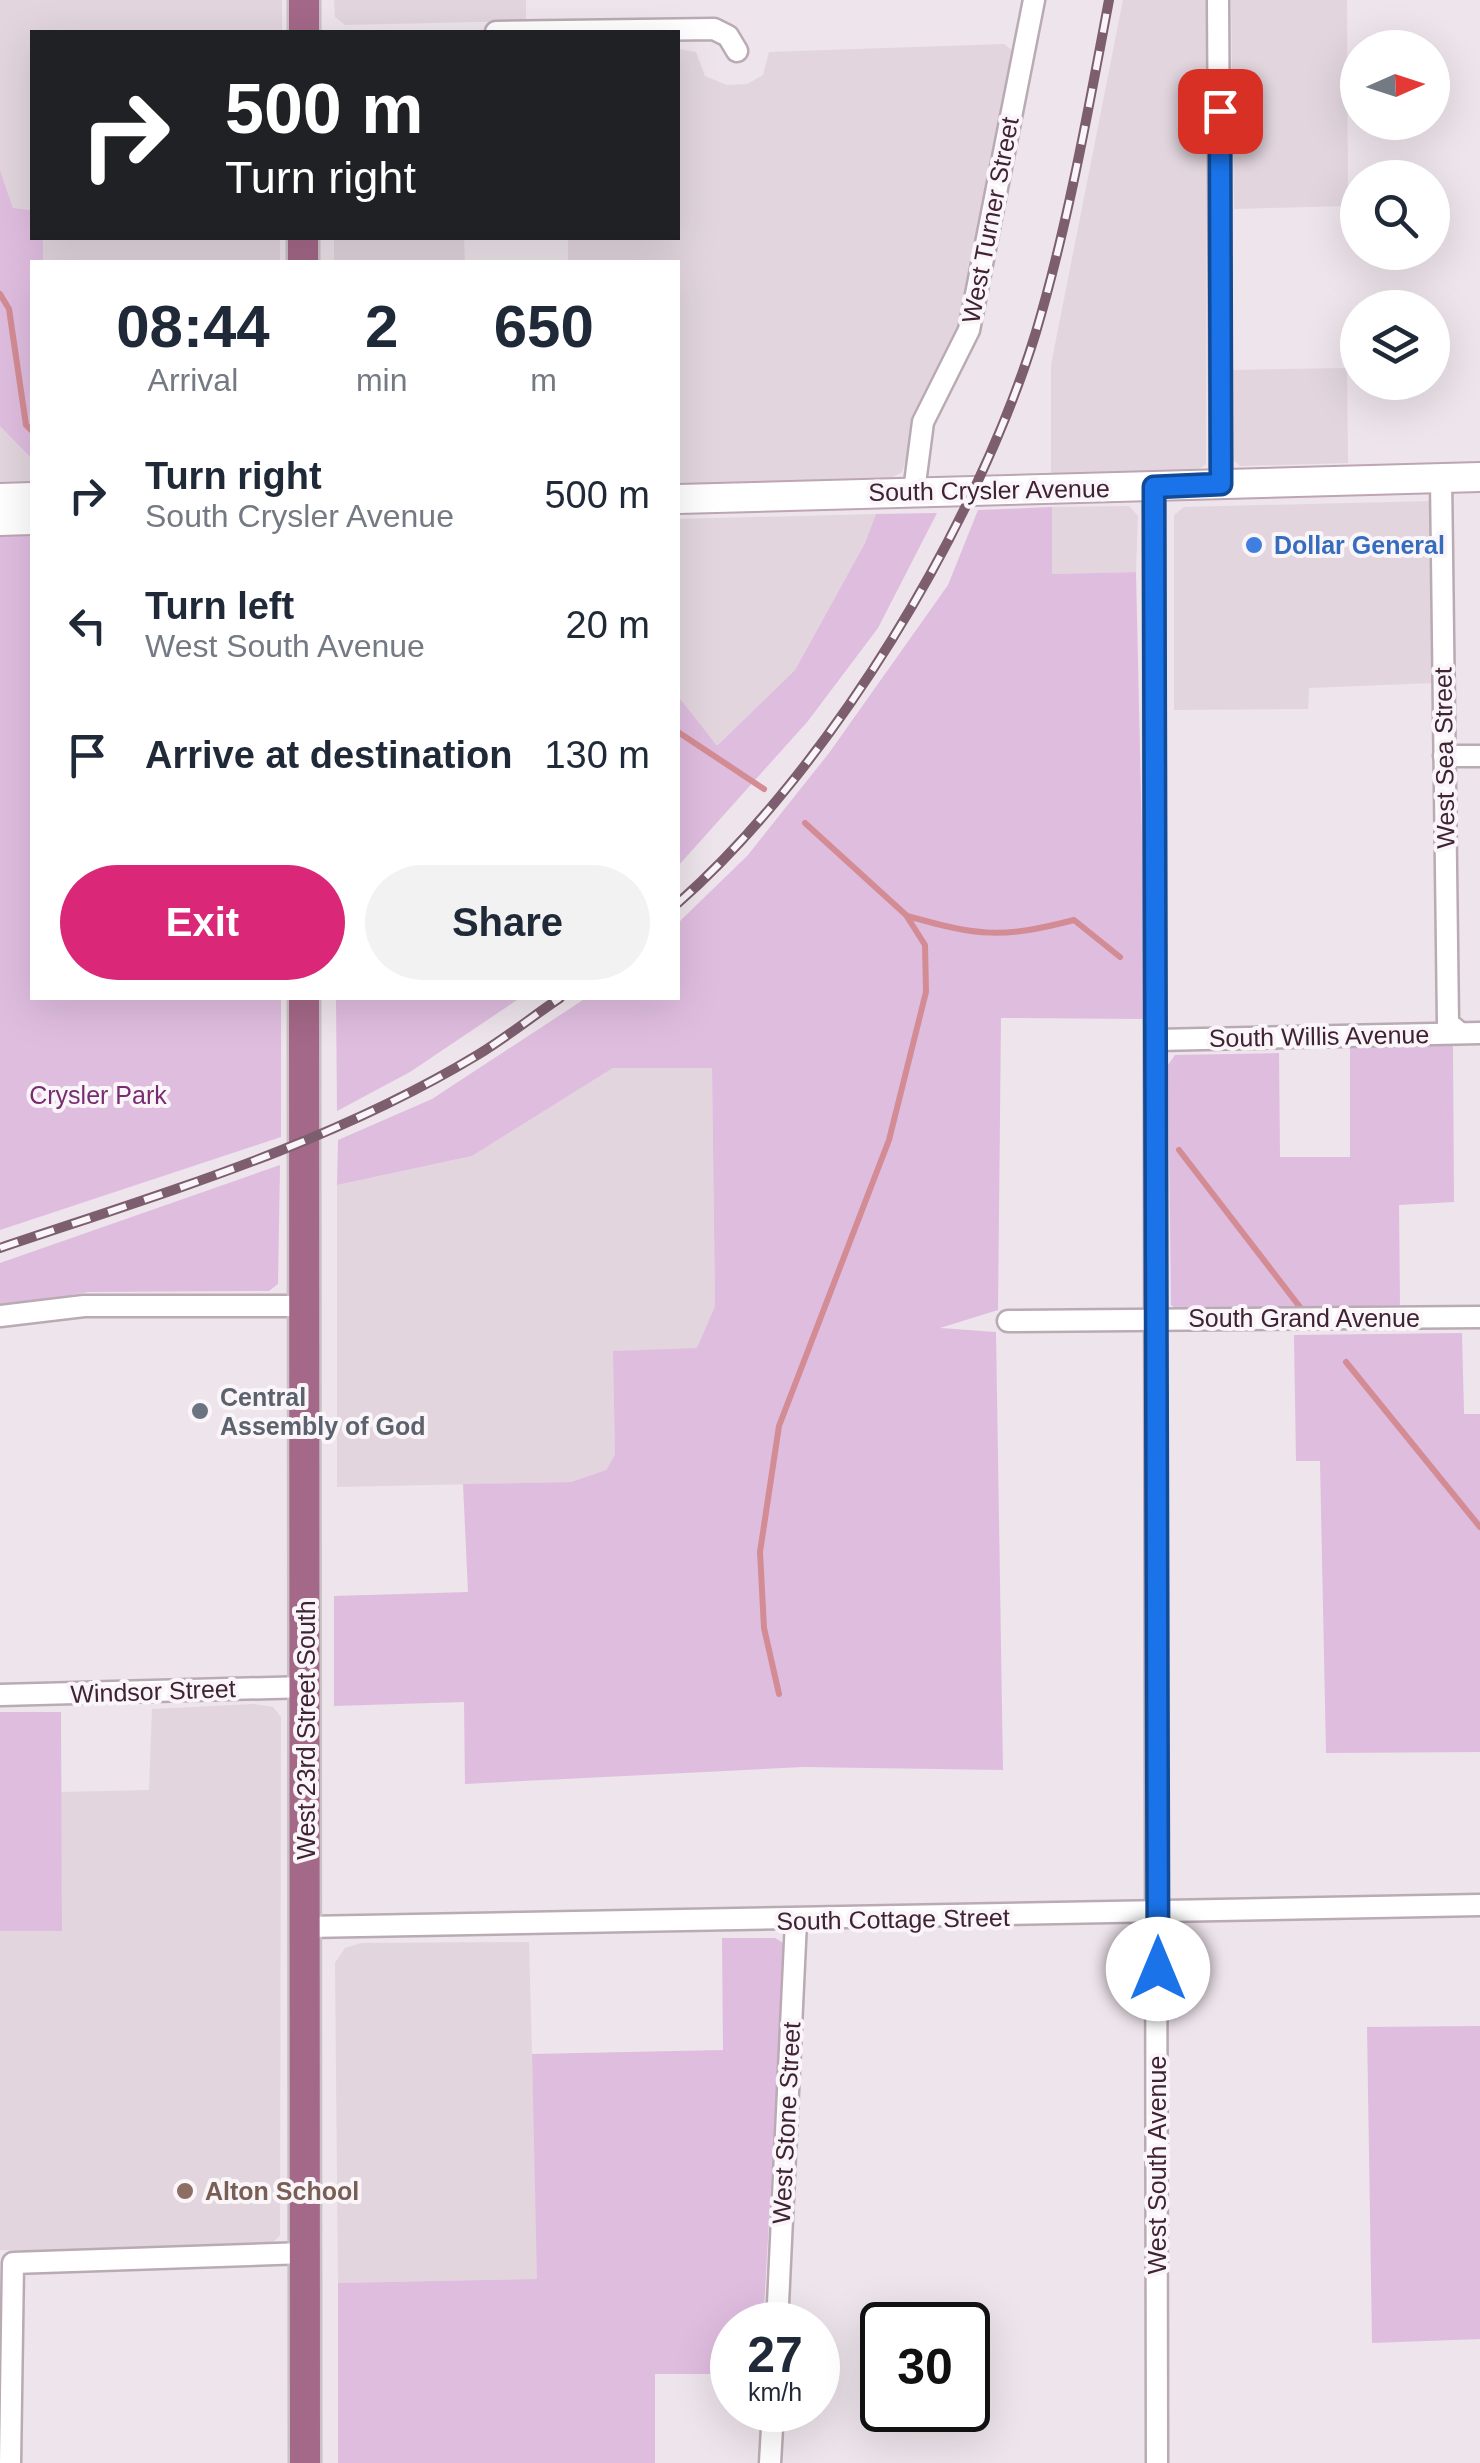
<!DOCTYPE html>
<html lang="en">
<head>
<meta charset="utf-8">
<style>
	:root { --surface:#fff; --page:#f2f2f3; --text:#1f2937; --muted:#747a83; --accent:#db2777 }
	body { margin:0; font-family:Arial,sans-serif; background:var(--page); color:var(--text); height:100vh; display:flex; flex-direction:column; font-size:38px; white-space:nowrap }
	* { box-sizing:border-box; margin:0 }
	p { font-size:32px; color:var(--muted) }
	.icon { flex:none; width:55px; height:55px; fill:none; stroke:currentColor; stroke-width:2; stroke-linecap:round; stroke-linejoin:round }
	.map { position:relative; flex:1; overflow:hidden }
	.sheet { position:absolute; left:30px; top:260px; width:650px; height:740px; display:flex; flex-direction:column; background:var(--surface); border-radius:0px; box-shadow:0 10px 40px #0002 }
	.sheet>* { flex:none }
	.top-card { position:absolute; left:30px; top:30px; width:650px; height:210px; border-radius:0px; box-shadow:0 10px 40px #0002; background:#202124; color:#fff; overflow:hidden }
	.needle { width:65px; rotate:87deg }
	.buttons { position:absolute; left:1340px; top:30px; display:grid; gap:20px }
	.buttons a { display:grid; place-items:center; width:110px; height:110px; border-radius:50%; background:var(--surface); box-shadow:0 10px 40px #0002; font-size:50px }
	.speed { position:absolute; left:710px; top:2302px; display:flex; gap:20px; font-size:50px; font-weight:700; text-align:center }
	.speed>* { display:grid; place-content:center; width:130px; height:130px; border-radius:50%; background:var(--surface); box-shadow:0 10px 40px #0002; line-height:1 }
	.speed small { font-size:25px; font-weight:400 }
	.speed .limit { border:5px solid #111; border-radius:15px; background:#fff; color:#111 }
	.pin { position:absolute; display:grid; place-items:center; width:85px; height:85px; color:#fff; margin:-42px; border-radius:20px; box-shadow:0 5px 15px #0006 }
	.me { position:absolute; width:110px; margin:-55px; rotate:0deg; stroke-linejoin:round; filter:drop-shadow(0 0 8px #0008) }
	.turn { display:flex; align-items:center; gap:35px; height:210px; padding:0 30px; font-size:45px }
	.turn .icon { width:130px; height:130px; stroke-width:2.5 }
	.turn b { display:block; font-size:70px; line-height:85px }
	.eta { display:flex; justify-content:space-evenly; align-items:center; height:170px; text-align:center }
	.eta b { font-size:60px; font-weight:800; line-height:70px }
	.button { display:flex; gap:20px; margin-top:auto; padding:20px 30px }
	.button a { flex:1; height:115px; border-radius:60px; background:var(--accent); color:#fff; font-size:40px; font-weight:800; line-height:115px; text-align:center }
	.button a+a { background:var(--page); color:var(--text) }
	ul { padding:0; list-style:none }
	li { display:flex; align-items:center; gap:30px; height:130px; padding:0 30px }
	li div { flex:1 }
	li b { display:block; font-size:38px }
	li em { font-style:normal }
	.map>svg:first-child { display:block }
	.built { fill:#e2d5de }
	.green { fill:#dfbddf }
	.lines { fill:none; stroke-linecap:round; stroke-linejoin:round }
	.stream { stroke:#d48c94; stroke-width:6 }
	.street-casing { stroke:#baaab4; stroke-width:25 }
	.secondary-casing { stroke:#bda5b4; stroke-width:32 }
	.primary-casing { stroke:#cac1c6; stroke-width:35 }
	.street { stroke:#fff; stroke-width:20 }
	.secondary { stroke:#fff; stroke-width:28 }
	.primary { stroke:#a46888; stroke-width:30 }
	.rail-casing { stroke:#7c5e6e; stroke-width:10 }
	.rail { stroke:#faf5f9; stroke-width:6; stroke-dasharray:19; stroke-linecap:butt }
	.route-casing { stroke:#114b97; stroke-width:25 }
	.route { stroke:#1a73e8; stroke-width:18 }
	.shop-dot { fill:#3f7fe0; stroke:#faf5f9; stroke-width:4 }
	.worship-dot { fill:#6b7280; stroke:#faf5f9; stroke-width:4 }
	.education-dot { fill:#8d6e63; stroke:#faf5f9; stroke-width:4 }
	.labels { text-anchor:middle; stroke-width:8; stroke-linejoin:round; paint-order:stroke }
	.street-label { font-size:25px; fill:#402333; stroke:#faf5f9 }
	.shop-label { font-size:25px; font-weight:bold; fill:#366cbe; stroke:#faf5f9; text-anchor:start }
	.park-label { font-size:25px; fill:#782c70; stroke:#faf5f9 }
	.worship-label { font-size:25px; font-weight:bold; fill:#5b616d; stroke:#faf5f9; text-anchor:start }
	.education-label { font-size:25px; font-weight:bold; fill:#785e54; stroke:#faf5f9; text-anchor:start }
</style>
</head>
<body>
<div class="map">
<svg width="1480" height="2463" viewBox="0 0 1480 2463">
	<rect width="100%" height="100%" fill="#eee4eb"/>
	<!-- built -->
	<g class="built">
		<path d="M0 0H282V32H32V210L13 208 0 170Z"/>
		<path d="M334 0H526V21L345 25 335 17Z"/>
		<path d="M1123 0H1207L1206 464 1193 473 1051 476V365Z"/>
		<path d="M1231 0H1347L1348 206 1234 209Z"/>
		<path d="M1004 44 1013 51 983 217 954 342 924 401 902 472 891 478 678 486V262H568V238H678V49L696 52 705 76 727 85 747 84 763 75 769 52Z"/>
		<rect x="43" y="238" width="237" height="24"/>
		<path d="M334 238H464L465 262H334Z"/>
		<path d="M1347 368 1348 463 1240 466 1232 459V370Z"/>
		<path d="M0 426 32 459V491L0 492Z"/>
		<path d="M1431 501 1433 683 1309 688 1308 709 1174 710V515L1184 507Z"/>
		<path d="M1129 506 1138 516 1136 572 1052 574V507Z"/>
		<path d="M876 514 865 543 795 670 717 747 678 696V519Z"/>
		<path d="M712 1067 715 1306 697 1349 614 1351 615 1455 606 1470 571 1482 337 1487V1185L472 1156 613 1068Z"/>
		<path d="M254 1704 273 1707 281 1717 280 2235 271 2245 185 2251 0 2250V1931H62L61 1792 149 1790 152 1709Z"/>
		<path d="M529 1942 538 2279 338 2283 335 1963 345 1948 361 1943Z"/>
	</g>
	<!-- green -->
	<g class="green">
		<path d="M0 170 13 208 32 210V238H43V262H32V459L0 426Z"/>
		<path d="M1052 507V574L1136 572 1146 1019 1001 1018 998 1310 940 1328 996 1332 1003 1770 804 1767 465 1784 464 1702 334 1706V1596L468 1592 463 1484 571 1482 606 1470 615 1455 613 1351 697 1348 715 1306 712 1068H613L472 1156 337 1185 338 1140 432 1099 586 998H678V923L748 855 829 753 948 585 978 510Z"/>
		<path d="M937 513 878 628 808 721 678 866V696L717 746 795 670 865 543 876 514Z"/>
		<path d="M0 532H32V998H281V1137L0 1230Z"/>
		<path d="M336 998H520L410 1072 337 1111Z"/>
		<path d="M1453 1045 1454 1202 1399 1205 1400 1305 1181 1312 1171 1305 1168 1065 1175 1055 1279 1053 1280 1157H1350V1048Z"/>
		<path d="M280 1165 278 1284 269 1291 88 1292 0 1307V1263Z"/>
		<path d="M1462 1333 1464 1414H1480V1752L1326 1753 1320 1461H1296L1294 1335Z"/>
		<path d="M0 1712H61L62 1931H0Z"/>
		<path d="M722 1938H775L785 1944 763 2325H732V2374H655V2463H338V2283L537 2279 532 2054 723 2050Z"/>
		<path d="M1480 2026V2339L1372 2343 1367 2027Z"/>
	</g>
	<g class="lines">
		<!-- stream -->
		<g class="stream">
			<path d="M0 294 9 309 26 425 32 431"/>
			<path d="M678 732 764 789"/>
			<path d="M907 916C979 936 1001 939 1074 920L1120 957"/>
			<path d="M1179 1150 1303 1311"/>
			<path d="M1346 1362 1480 1527"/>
			<path d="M779 1694 764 1628 760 1552 779 1426 889 1140 926 992 925 945 906 915 805 823"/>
		</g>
		<!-- street casing -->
		<g class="street-casing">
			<g id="street">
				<path d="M1218 0 1221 484"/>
				<path d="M496 32 714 29 728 36 737 51"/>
				<path d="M1441 478 1448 1023 1460 1033"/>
				<path d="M1154 487 1157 2463"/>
				<path d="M914 491 923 422 969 330 1034 0"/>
				<path d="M1444 756H1480"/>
				<path d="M1157 1040 1480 1033"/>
				<path d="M0 1316 84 1306H306"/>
				<path d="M1008 1321 1480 1317"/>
				<path d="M0 1695 307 1687"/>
				<path d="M306 1927 1480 1905"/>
				<path d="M777 2325 796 1921"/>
				<path d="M10 2463 13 2263 305 2253"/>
				<path d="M770 2463 773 2410"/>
			</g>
		</g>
		<!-- secondary casing -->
		<g class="secondary-casing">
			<g id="secondary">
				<path d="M0 498 32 497"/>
				<path d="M678 499 1480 477"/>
				<path d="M0 521 32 520"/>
			</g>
		</g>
		<!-- primary casing -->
		<g class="primary-casing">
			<g id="primary">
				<path d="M304 32V0"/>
				<path d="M303 262V238"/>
				<path d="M304 998 305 2463"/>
			</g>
		</g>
		<!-- street -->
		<use href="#street" class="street"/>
		<!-- secondary -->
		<use href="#secondary" class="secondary"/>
		<!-- primary -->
		<use href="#primary" class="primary"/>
		<!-- rail casing -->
		<g class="rail-casing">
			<g id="rail">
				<path d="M678 903C830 769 977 525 1036 332 1068 224 1088 111 1109 0"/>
				<path d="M0 1248C163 1193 331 1144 479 1054 507 1037 533 1016 560 998"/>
			</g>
		</g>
		<!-- rail -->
		<use href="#rail" class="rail"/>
	</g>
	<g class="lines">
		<!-- route casing -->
		<g class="route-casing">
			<path id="route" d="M1158 1969 1154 487 1221 484 1220 111"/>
		</g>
		<!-- route -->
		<use href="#route" class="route"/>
	</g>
	<!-- markers -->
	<circle class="shop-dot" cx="1254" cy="545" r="10"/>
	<circle class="worship-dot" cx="200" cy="1411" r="10"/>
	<circle class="education-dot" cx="185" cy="2191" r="10"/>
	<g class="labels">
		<!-- street labels -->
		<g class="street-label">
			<text transform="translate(990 220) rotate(-79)" y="9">West Turner Street</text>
			<text transform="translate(989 490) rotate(-1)" y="9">South Crysler Avenue</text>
			<text transform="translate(1444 758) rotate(-91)" y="9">West Sea Street</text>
			<text transform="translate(1319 1036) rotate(-1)" y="9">South Willis Avenue</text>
			<text x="1304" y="1327">South Grand Avenue</text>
			<text transform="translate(153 1691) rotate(-2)" y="9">Windsor Street</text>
			<text transform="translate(306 1730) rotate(-90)" y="9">West 23rd Street South</text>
			<text transform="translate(893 1919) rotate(-1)" y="9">South Cottage Street</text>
			<text transform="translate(786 2123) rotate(-87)" y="9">West Stone Street</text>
			<text transform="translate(1157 2165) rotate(-90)" y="9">West South Avenue</text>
		</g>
		<!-- shop labels -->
		<g class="shop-label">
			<text x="1274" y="554">Dollar General</text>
		</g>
		<!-- park labels -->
		<g class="park-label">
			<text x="98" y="1104">Crysler Park</text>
		</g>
		<!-- worship labels -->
		<g class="worship-label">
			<text x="220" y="1406">Central<tspan x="220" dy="29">Assembly of God</tspan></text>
		</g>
		<!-- education labels -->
		<g class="education-label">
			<text x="205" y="2200">Alton School</text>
		</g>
	</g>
</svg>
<div class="buttons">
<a><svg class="needle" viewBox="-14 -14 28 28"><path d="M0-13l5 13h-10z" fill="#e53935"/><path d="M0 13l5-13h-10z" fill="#747a83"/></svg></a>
<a><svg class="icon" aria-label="search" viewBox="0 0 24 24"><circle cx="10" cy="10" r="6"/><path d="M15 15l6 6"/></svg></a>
<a><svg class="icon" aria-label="layers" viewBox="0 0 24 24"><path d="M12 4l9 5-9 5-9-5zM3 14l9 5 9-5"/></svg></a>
</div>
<div class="speed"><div>27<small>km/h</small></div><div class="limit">30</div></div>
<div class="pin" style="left:1220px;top:111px;background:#d93025"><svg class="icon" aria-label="arrive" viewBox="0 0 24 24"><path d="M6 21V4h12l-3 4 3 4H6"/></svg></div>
<svg class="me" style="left:1158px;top:1969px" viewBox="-20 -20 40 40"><circle r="19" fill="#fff"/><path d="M0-13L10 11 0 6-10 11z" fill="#1a73e8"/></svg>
<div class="top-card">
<div class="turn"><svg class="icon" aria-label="right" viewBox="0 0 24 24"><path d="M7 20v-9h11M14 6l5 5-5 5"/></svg><div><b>500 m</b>Turn right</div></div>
</div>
<section class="sheet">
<div class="eta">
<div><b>08:44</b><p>Arrival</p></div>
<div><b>2</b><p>min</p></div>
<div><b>650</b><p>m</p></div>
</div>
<ul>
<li><svg class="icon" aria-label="right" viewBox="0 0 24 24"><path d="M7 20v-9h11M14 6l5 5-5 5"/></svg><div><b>Turn right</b><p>South Crysler Avenue</p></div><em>500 m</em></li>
<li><svg class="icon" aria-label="left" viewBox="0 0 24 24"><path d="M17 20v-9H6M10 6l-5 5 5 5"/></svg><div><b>Turn left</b><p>West South Avenue</p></div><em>20 m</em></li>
<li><svg class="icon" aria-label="arrive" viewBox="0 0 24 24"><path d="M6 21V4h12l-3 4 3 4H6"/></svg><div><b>Arrive at destination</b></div><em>130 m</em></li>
</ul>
<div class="button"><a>Exit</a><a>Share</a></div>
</section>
</div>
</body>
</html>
